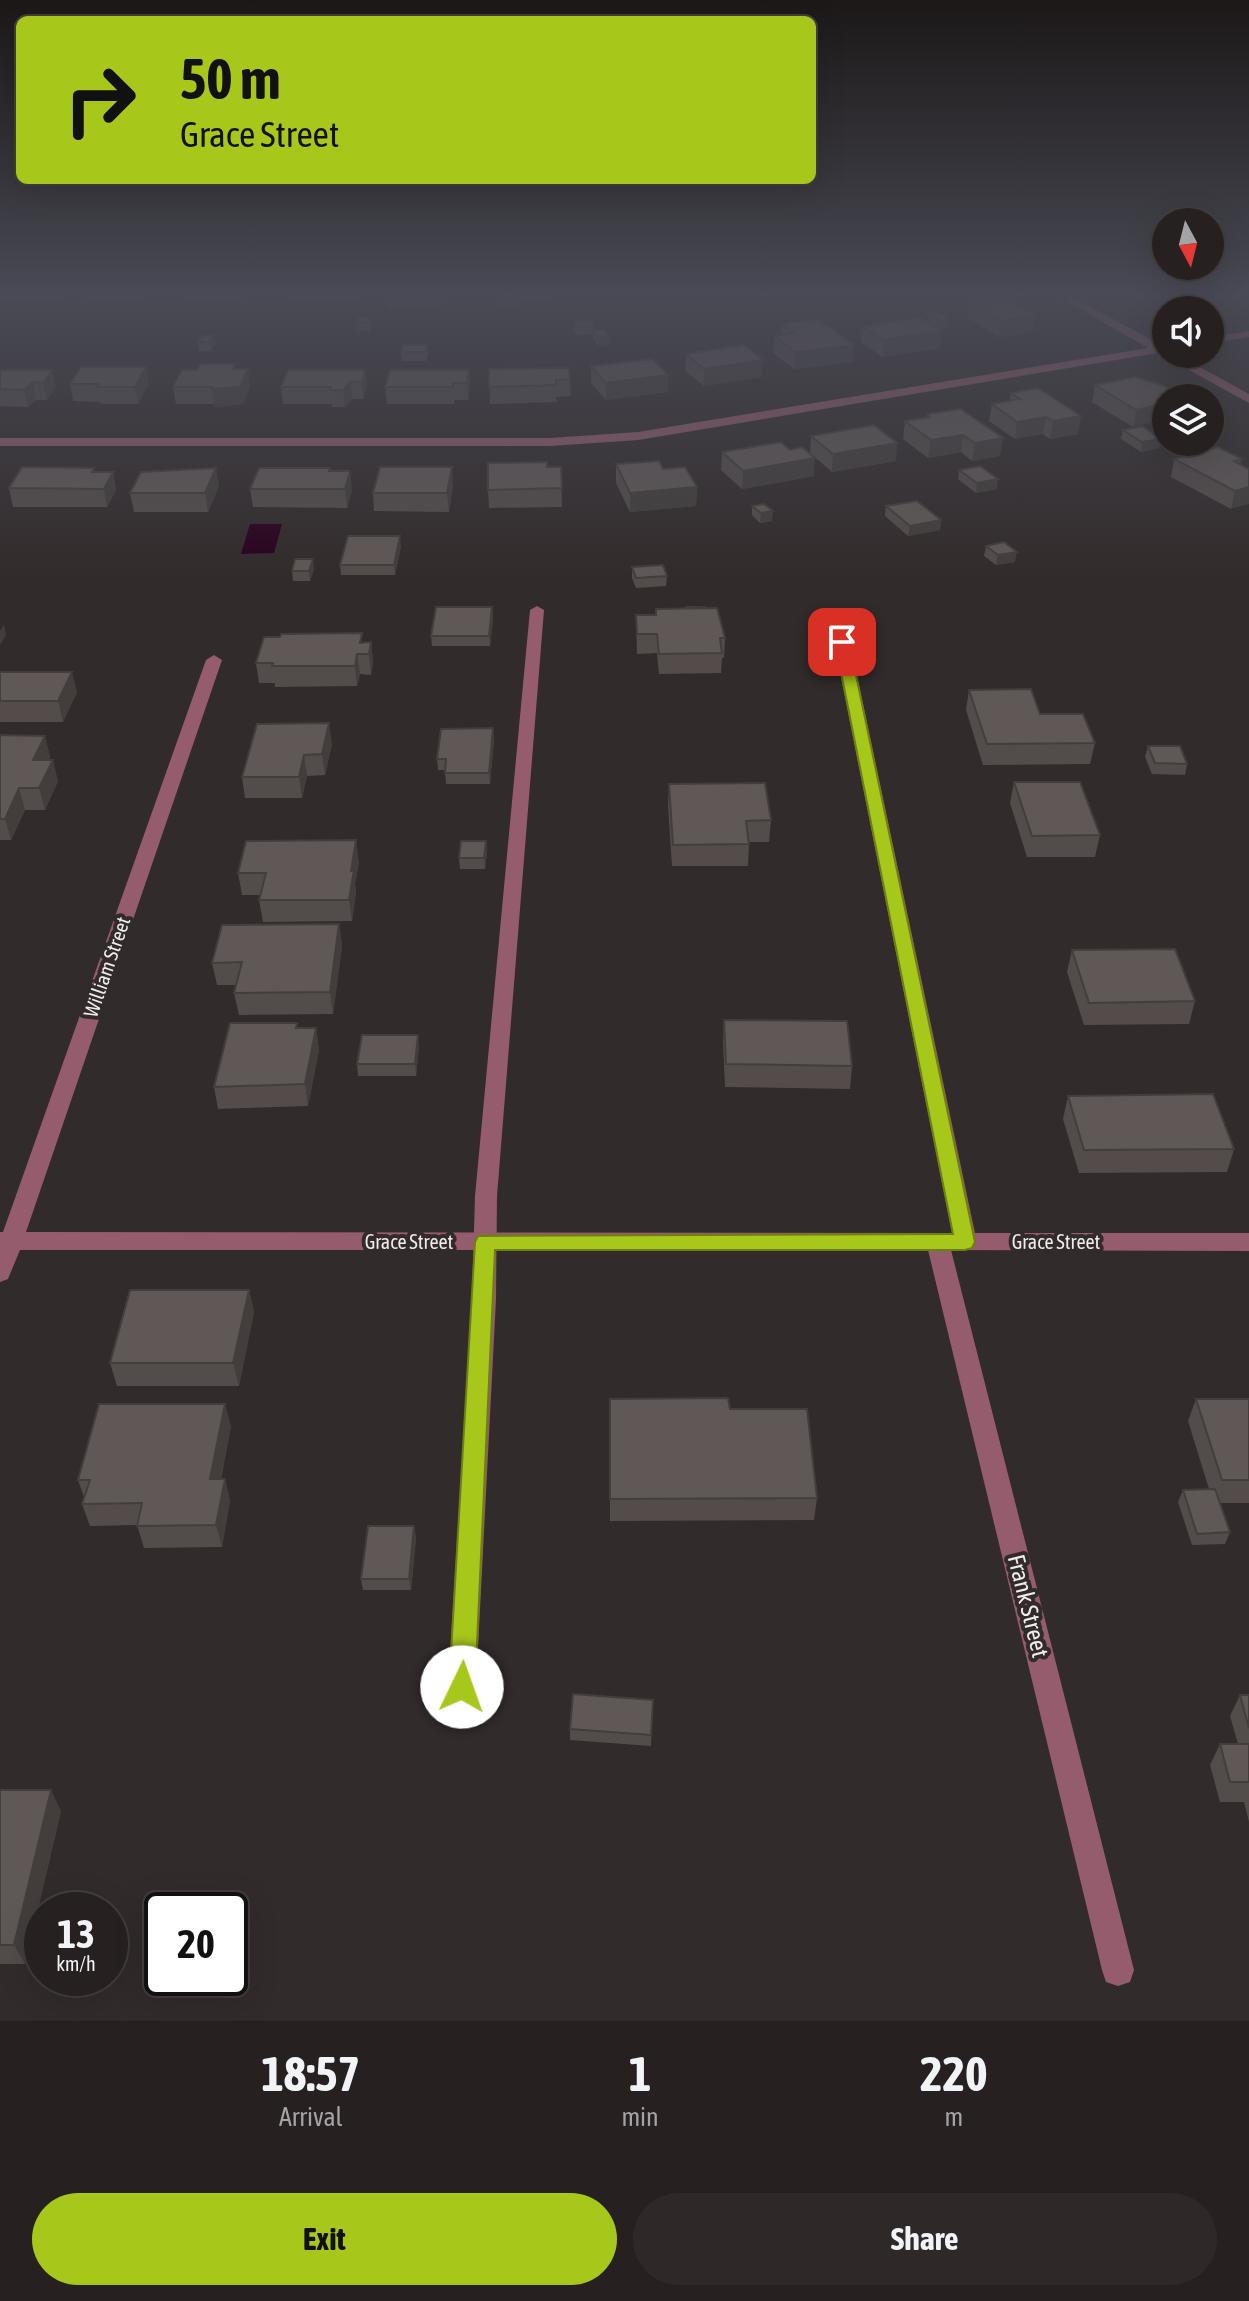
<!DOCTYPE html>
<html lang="en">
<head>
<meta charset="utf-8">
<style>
	:root { --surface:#262020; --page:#2e2829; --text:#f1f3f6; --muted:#a4a3a5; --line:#423e3e; --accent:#a8c71b }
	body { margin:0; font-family:"Asap Condensed",sans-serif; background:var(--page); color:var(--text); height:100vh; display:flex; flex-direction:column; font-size:30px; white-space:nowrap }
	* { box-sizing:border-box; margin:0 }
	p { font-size:26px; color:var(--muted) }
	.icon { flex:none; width:44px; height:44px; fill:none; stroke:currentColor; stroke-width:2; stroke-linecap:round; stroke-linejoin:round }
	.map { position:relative; height:2021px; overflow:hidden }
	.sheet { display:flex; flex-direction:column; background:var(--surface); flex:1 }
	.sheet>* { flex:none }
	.banner { position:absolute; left:16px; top:16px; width:800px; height:168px; border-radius:12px; box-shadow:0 8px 32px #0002,0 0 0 2px var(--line); background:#a8c71b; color:#111; overflow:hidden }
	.needle { width:52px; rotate:173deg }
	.controls { position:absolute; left:1152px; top:208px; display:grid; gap:16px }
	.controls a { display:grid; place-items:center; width:72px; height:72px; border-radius:50%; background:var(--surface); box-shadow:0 8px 32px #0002,0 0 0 2px var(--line); font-size:40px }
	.speed { position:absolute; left:24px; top:1892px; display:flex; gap:16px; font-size:40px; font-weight:700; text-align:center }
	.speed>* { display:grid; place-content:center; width:104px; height:104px; border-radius:50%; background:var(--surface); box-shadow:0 8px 32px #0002,0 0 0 2px var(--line); line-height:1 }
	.speed small { font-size:20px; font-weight:400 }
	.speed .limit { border:4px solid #111; border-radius:12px; background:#fff; color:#111 }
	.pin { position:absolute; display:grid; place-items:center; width:68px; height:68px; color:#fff; margin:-34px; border-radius:16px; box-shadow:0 4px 12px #0006 }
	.me { position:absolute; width:88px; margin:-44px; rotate:3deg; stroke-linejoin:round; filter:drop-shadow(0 0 6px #0008) }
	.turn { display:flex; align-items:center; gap:28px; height:168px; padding:0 32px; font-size:36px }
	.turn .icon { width:104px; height:104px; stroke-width:2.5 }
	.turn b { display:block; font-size:56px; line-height:68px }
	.eta { display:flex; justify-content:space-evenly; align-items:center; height:136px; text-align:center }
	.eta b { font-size:48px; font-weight:700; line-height:56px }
	.primary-button { display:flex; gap:16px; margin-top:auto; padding:16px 32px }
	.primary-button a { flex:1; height:92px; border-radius:48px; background:var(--accent); color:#111; font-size:32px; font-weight:700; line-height:92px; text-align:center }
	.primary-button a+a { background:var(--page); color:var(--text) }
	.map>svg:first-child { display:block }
	.water { fill:#29001d }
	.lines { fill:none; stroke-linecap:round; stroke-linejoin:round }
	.service { fill:#945c6c; fill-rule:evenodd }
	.minor { fill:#945c6c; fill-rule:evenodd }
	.wall { fill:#534c4a }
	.shaded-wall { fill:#433e3c }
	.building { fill:#605856; stroke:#433e3c; stroke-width:2 }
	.route { fill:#a8c71b; stroke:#6d8112; stroke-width:2 }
	.labels { text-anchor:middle; stroke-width:8; stroke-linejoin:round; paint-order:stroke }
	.street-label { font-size:20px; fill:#f1ecec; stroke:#322b2b }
	.near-street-label { font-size:24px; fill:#f1ecec; stroke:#322b2b }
</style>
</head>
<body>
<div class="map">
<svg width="1249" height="2021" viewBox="0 0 1249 2021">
	<rect width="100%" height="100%" fill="#322b2b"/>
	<!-- water -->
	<path class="water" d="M250 524H282L274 553 241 554Z"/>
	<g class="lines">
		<!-- service -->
		<path class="service" d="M537 606 544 610 497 1196 496 1299 476 1687 472 1697 462 1701 452 1697 448 1687 472 1299 475 1196 530 610Z"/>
		<!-- minor -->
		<g class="minor">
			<path d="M1056 295H1069L1161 345H1166V354H1176L1249 394V403L1158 353 638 440 550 446H0V438H550L638 432 1148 348Z"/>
			<path d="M1249 331V337L1210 343V337Z"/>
			<path d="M842 637 850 642 975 1233H1249V1251L951 1250 1134 1970 1130 1982 1118 1986 1106 1982 1102 1970 928 1250H20L8 1279 0 1282V1232H3L206 660 214 655 222 660 26 1232 952 1233 834 642Z"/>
		</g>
	</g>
	<!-- wall -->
	<g class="wall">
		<path d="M0 295H64L59 301H0Z"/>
		<path d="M82 295H153L142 301H83Z"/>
		<path d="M182 295H258L256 299 242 301H183Z"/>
		<path d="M287 295H361L359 301H288Z"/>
		<path d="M385 295H444L441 307 387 310Z"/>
		<path d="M494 295H552V300L519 301V305L498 306Z"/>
		<path d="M1155 295H1231L1230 301 1194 307 1182 300 1169 302Z"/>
		<path d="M970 301 1036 315 1033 332 999 337 968 318Z"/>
		<path d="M928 313 949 319 948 328 939 329 942 331 940 348 882 357 861 342 862 326 927 321Z"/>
		<path d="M370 317V331H357L356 323Z"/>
		<path d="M574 322 593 326V331L609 345 599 346 593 339V334L576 335 574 330Z"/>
		<path d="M782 324 853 362 794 369 773 353 774 336 781 335Z"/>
		<path d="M201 336 215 344 211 351H199L198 342Z"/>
		<path d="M427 345 428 354 426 361H402L401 352Z"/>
		<path d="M686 354 762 377 704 386 685 371Z"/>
		<path d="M591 366 668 392 606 400 591 383Z"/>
		<path d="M236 369 250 386 243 404 215 407V404H176L173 387Z"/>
		<path d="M489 369 570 379 571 396 556 397 557 402 490 404Z"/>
		<path d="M0 370 56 387 47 400H36L28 407 0 406Z"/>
		<path d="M365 370 367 387 363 399H352L345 407H332V404H283L281 387Z"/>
		<path d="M469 370 470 387 468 400H454V404H387L385 387Z"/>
		<path d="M70 384H149L138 404H101L100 402 73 401Z"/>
		<path d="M1095 385H1162L1133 427 1092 402Z"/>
		<path d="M1011 393 1078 434 1050 439 1043 434 1015 439 989 421 992 404 1009 401Z"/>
		<path d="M927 414 1000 456 972 461 961 452 928 458 903 439 905 421 927 417Z"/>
		<path d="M1123 430 1161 439 1159 448 1141 452 1121 439Z"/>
		<path d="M811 436 896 461 832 472 810 453Z"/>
		<path d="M790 450 814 476 742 489 721 470 722 452Z"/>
		<path d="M1174 459H1242L1240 464 1249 469 1231 509 1171 477Z"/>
		<path d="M616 464 663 469 697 487 696 506 630 512 616 483Z"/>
		<path d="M547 467H561L562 507 489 508 488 490Z"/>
		<path d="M330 468 331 471 352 490 347 508 253 507 250 489Z"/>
		<path d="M959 470 997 489 976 493 958 479Z"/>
		<path d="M95 472H113L116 490 107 507H13L9 488Z"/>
		<path d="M453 485 449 512 374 511 373 493Z"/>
		<path d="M219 486 208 512H134L130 493Z"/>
		<path d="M752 506 772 521 760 523 752 515Z"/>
		<path d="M886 506 941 520 940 530 908 536 885 516Z"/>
		<path d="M401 546 395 575H341L340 565Z"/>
		<path d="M986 546 1015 562 996 565 984 556Z"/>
		<path d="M632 567 667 576 666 586 636 588 632 578Z"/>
		<path d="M314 569 310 581H293L292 571Z"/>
		<path d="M492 607 493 618 490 646H432L431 636Z"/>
		<path d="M656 609 725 638 724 658H722L721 673 659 674 657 653 637 654 636 615H656Z"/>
		<path d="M371 642 373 662 371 675 360 674 357 686 275 687V683H259L256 663 363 643Z"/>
		<path d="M0 672 77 692 63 722H0Z"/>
		<path d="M969 690 1040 714 1095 743 1090 764 983 765 966 710Z"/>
		<path d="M0 735 50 756 49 760 58 781 45 810H25L11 840H0Z"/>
		<path d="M494 739 490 784H446L445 770H438L437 759Z"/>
		<path d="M332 744 325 775 307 776 302 798H245L242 777Z"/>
		<path d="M1148 746 1187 764 1185 775 1152 774 1145 757Z"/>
		<path d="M1014 782 1100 835 1095 857H1027L1010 803Z"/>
		<path d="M669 784 771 820 769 842H749L748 866H672L668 805Z"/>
		<path d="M486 841 487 852 485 869H460L459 858Z"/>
		<path d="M359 862 355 883 356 892 352 921 263 922 259 900 260 895H242L238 873Z"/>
		<path d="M339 924 342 946 333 1014 239 1015 234 993 236 985H217L212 963Z"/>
		<path d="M1072 950 1195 1001 1189 1024 1084 1025 1067 972Z"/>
		<path d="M724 1020 852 1066 850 1089 725 1087 723 1042Z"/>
		<path d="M298 1028H316L319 1050 308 1106 218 1109 214 1087Z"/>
		<path d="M419 1047 416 1076H358L357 1064Z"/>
		<path d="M1068 1096 1234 1149 1227 1172 1079 1173 1063 1119Z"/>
		<path d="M249 1290 254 1312 239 1386H117L110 1363Z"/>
		<path d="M610 1399 730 1409 817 1498 814 1520 610 1521Z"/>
		<path d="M1196 1399H1249V1503H1219L1230 1532 1225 1544 1192 1545 1178 1502 1183 1490 1209 1489 1188 1421Z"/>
		<path d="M231 1426 221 1479H225L230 1501 222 1547 144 1548 137 1525 90 1526 82 1504 84 1497 78 1480Z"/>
		<path d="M414 1526 416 1538 411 1590H363L361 1579Z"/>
		<path d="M1240 1695H1249V1822L1244 1802H1220L1210 1765 1220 1744H1238L1230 1716Z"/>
		<path d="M653 1700 651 1746 570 1740V1729Z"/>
		<path d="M0 1790 61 1811 25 1964H0Z"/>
	</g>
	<!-- shaded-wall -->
	<g class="shaded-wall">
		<path d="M141 295H153L142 301Z"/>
		<path d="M241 295H258L256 299 242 301Z"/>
		<path d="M440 295H444L441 307Z"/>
		<path d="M918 295H949L918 300Z"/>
		<path d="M1171 295H1183L1182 300 1169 302Z"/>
		<path d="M1197 295H1231L1230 301 1194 307Z"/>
		<path d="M1036 315 1033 332 999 337 1001 321Z"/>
		<path d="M949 319 948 328 938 329 939 321Z"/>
		<path d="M942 331 940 348 882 357 883 340Z"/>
		<path d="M213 335 215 344 211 351 210 342Z"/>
		<path d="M609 336V345L599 346V337Z"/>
		<path d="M854 345 853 362 794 369 795 352Z"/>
		<path d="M763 360 762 377 704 386V369Z"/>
		<path d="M146 367 149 384 138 404 135 387Z"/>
		<path d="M248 369 250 386 243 404 215 407 212 389Z"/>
		<path d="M52 370 56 387 47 400 43 383Z"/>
		<path d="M365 370 367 387 363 399 362 382Z"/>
		<path d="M469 370 470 387 468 400 467 383Z"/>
		<path d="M668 375V392L606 400V383Z"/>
		<path d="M33 382 36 400 28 407 24 390Z"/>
		<path d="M350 382 352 399 345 407 343 390Z"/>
		<path d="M1166 403V419L1133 427 1136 410Z"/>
		<path d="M1081 416 1078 434 1050 439 1053 421Z"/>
		<path d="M1046 417 1043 434 1015 439 1017 422Z"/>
		<path d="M963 435 961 452 928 458 931 440Z"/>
		<path d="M1003 438 1000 456 972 461 975 443Z"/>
		<path d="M1161 439 1159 448 1141 452 1142 442Z"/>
		<path d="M897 443 896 461 832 472 833 454Z"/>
		<path d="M815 458 814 476 742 489 743 471Z"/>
		<path d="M452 467 453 485 449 512 447 493Z"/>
		<path d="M216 468 219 486 208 512 205 493Z"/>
		<path d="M350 471 352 490 347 508 345 489Z"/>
		<path d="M113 472 116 490 107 507 104 489Z"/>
		<path d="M998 479 997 489 976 493 977 483Z"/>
		<path d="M697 487 696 506 630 512V493Z"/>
		<path d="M1249 487V504L1231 509 1235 491Z"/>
		<path d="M773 511 772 521 760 523 761 513Z"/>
		<path d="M941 520 940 530 908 536 910 526Z"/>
		<path d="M400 536 401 546 395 575 394 565Z"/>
		<path d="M1017 552 1015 562 996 565 998 555Z"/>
		<path d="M313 559 314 569 310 581 309 571Z"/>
		<path d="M492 607 493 618 490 646 489 636Z"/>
		<path d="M4 625 6 635 0 645V631Z"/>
		<path d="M371 642 373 662 371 675 369 654Z"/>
		<path d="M357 654 360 674 357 686 355 666Z"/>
		<path d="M72 672 77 692 63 722 58 701Z"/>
		<path d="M329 723 332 744 325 775 322 754Z"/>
		<path d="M493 728 494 739 490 784 489 773Z"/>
		<path d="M45 736 50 756 39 781 33 760Z"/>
		<path d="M304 755 307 776 302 798 299 777Z"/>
		<path d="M53 760 58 781 45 810 39 788Z"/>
		<path d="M19 788 25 810 11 840 5 819Z"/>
		<path d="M356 840 359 862 355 883 356 892 352 921 349 900 351 871Z"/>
		<path d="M486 841 487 852 485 869 484 858Z"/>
		<path d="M339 924 342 946 333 1014 330 992Z"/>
		<path d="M316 1028 319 1050 308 1106 305 1084Z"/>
		<path d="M418 1035 419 1047 416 1076 415 1064Z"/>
		<path d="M249 1290 254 1312 239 1386 233 1363Z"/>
		<path d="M225 1404 231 1426 216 1501 210 1479Z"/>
		<path d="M225 1479 230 1501 222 1547 216 1525Z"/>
		<path d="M414 1526 416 1538 411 1590 409 1579Z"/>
		<path d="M51 1790 61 1811 25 1964 14 1945Z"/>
	</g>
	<!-- building -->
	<g class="building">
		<path d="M1004 296 1036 315 1001 321 970 301Z"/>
		<path d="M938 312 949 319 939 321 928 313Z"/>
		<path d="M357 317H370L369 322 356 323Z"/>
		<path d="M920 317 942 331 883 340 862 326Z"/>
		<path d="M818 319 854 345 795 352 774 336 794 333 782 324Z"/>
		<path d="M591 321 593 326 576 327 574 322Z"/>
		<path d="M603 329 609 336 599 337 592 331Z"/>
		<path d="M213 335 210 342H198L201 336Z"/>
		<path d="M403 345H427L426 352H401Z"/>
		<path d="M744 345 763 360 704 369 686 354Z"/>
		<path d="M652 359 668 375 606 383 591 366Z"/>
		<path d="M200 364H235L233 369H248L240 387 212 389 213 387H173L182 370H197Z"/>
		<path d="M81 367H146L135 387H97L99 384H70Z"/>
		<path d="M569 368 570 379 556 380V385L489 387V369Z"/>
		<path d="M0 370H52L43 383 33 382 24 390 0 389Z"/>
		<path d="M288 370H365L362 382H350L343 390H330L331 387H281Z"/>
		<path d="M390 370H469L467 383H453V387H385Z"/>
		<path d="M1135 377 1162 385 1184 398H1166V403L1136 410 1095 385Z"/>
		<path d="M1038 388 1081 416 1053 421 1046 417 1017 422 992 404 1020 399 1011 393Z"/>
		<path d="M961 409 1003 438 975 443 963 435 931 440 905 421 930 417 927 414Z"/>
		<path d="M874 425 897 443 833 454 811 436Z"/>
		<path d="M1142 426 1161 439 1142 442 1123 430Z"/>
		<path d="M781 442 790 450 802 447 815 458 743 471 722 452Z"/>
		<path d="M1218 447 1242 459 1234 461 1249 469V487L1235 491 1174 459Z"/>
		<path d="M659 461 663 469 685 467 697 487 630 493 616 464Z"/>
		<path d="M547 462V467H561L562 488 488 490V463Z"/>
		<path d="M980 466 998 479 977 483 959 470Z"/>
		<path d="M22 467 94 468 92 472H113L104 489 9 488Z"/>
		<path d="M380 467H452L447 493H373Z"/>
		<path d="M216 468 205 493H130L141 472Z"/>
		<path d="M259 468H330L329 471H350L345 489H250Z"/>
		<path d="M917 501 941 520 910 526 886 506Z"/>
		<path d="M764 504 773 511 761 513 752 506Z"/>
		<path d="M348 536H400L394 565H340Z"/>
		<path d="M1004 542 1017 552 998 555 986 546Z"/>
		<path d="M295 559H313L309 571H292Z"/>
		<path d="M663 565 667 576 636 578 632 567Z"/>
		<path d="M436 607H492L489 636H431Z"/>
		<path d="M686 607H705V608L686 609Z"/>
		<path d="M717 608 725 638H720L722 653 659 654 657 634H637L636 615H656V609Z"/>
		<path d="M362 633 360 643 371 642 369 654H357L355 666H272L273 663H256L264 637H280L281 634Z"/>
		<path d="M0 672H72L58 701H0Z"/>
		<path d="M1031 689 1040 714H1083L1095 743 987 744 969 690Z"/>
		<path d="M329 723 322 754 304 755 299 777H242L257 724Z"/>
		<path d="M493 728 489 773H445L446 759H437L441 729Z"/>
		<path d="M0 735 45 736 33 760H53L39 788H19L5 819H0Z"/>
		<path d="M1148 746H1180L1187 764 1155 763Z"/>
		<path d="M1014 782H1080L1100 835 1032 836Z"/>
		<path d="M765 783 771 820 746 821 749 844 673 845 669 784Z"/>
		<path d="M356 840 351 871 354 870 349 900H259L266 873H238L246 841Z"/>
		<path d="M461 841H486L484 858H459Z"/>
		<path d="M339 924 330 992 234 993 242 962 212 963 222 925Z"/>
		<path d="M1175 949 1195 1001 1089 1003 1072 950Z"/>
		<path d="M724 1020 847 1021 852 1066 726 1064Z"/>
		<path d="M230 1023H297L296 1028H316L305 1084 214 1087Z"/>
		<path d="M362 1035H418L415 1064H357Z"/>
		<path d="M1213 1094 1234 1149 1084 1150 1068 1096Z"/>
		<path d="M130 1290H249L233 1363H110Z"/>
		<path d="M728 1398 730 1409H807L817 1498 610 1499V1399Z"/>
		<path d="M1196 1399H1249V1480H1222Z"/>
		<path d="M99 1404H225L210 1479H225L216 1525 137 1526 142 1503 82 1504 90 1480H78Z"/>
		<path d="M1215 1489 1230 1532 1197 1534 1183 1490Z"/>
		<path d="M368 1526H414L409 1579H361Z"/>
		<path d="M573 1694 653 1700 651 1735 570 1729Z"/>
		<path d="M1240 1695H1249V1728Z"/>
		<path d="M1220 1744H1249V1782H1230Z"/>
		<path d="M0 1790H51L14 1945H0Z"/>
	</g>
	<!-- sky -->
	<linearGradient id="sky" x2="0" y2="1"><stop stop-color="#1c1818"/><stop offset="0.51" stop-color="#494a55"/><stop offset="1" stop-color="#494a55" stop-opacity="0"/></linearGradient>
	<rect width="1249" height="578" fill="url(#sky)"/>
	<!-- route -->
	<path class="route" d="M842 638 849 642 975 1242 972 1248 965 1250H495L475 1687 472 1696 462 1699 453 1696 449 1687 475 1242 478 1236 953 1234 835 642Z"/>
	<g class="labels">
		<!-- street labels -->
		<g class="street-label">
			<text transform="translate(107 967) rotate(-71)" y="7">William Street</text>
			<text x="409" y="1249">Grace Street</text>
			<text x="1056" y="1249">Grace Street</text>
		</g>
		<!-- near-street labels -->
		<g class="near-street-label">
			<text transform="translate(1028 1606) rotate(76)" y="8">Frank Street</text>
		</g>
	</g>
</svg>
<div class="controls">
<a><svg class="needle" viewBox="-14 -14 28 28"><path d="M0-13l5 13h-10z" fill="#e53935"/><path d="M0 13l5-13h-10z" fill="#a4a3a5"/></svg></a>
<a><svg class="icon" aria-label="sound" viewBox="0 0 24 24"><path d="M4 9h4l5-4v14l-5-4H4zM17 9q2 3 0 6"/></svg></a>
<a><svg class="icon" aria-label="layers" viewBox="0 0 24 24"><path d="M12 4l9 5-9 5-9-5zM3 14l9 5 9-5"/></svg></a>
</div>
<div class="speed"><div>13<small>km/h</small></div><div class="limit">20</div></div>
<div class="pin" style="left:842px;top:642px;background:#d93025"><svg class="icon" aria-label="arrive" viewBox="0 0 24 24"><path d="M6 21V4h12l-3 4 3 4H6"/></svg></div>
<svg class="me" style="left:462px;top:1687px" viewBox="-20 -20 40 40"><circle r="19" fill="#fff"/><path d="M0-13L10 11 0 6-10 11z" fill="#a8c71b"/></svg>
<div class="banner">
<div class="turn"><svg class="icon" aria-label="right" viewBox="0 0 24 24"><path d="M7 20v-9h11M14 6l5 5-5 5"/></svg><div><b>50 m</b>Grace Street</div></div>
</div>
</div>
<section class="sheet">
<div class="eta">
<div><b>18:57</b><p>Arrival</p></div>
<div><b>1</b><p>min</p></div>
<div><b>220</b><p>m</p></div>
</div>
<div class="primary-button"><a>Exit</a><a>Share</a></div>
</section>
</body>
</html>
